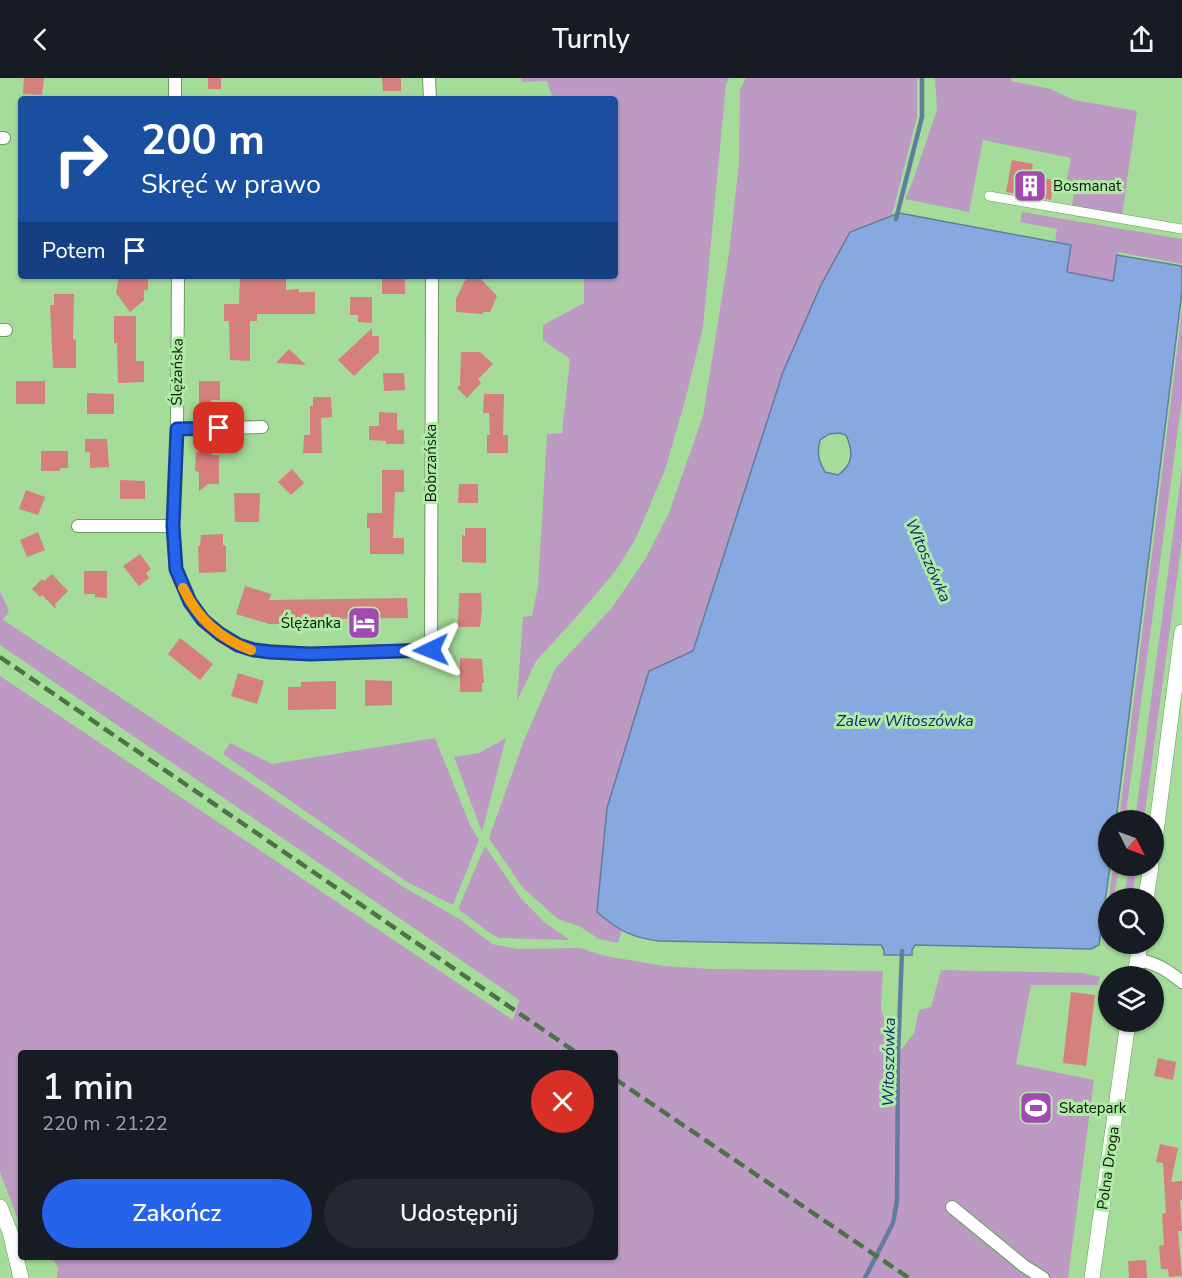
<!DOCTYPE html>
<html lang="pl">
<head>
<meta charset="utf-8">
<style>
	:root { --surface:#171b24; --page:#242831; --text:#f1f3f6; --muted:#9ea1a6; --accent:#2563eb }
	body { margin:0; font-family:"Nunito Sans",sans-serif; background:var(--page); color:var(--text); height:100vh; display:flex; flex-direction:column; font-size:22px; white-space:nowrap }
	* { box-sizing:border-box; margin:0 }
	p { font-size:20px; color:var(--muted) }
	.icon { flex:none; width:33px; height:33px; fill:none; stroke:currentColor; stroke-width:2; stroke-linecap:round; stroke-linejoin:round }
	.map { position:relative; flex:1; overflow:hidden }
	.side { position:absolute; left:18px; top:972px; width:600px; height:210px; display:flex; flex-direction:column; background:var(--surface); border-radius:6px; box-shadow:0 2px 4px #0004 }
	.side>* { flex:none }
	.top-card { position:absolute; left:18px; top:18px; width:600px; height:183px; border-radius:6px; box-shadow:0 2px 4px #0004; background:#1a4fa0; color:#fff; overflow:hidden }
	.needle { width:39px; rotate:132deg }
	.fabs { position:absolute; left:1098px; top:732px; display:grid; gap:12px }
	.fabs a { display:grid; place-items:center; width:66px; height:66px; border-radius:50%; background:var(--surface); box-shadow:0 2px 4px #0004; font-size:30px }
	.pin { position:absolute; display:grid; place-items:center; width:51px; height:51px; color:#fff; margin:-26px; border-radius:12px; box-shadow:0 3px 9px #0006 }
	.me { position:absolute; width:66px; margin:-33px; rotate:268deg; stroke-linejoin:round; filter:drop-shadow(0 0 4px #0008) }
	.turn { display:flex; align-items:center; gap:21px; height:126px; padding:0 24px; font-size:27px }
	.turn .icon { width:78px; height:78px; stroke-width:2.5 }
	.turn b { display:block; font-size:42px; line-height:51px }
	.then { display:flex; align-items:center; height:57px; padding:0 24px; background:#0003; gap:12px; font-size:22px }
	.round { display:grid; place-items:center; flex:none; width:63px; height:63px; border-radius:32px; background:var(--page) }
	.summary { display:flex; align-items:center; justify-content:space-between; height:102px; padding:0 24px }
	h1 { font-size:36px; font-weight:600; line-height:45px }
	.cta { display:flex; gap:12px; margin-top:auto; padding:12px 24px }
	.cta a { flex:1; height:69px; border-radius:36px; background:var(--accent); color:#fff; font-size:24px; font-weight:600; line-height:69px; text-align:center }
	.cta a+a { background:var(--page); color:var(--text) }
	header { display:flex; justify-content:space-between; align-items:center; height:78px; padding:0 24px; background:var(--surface); font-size:27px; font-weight:600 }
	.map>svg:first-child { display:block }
	.green { fill:#bd9ac4 }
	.water { fill:#88a9e0; stroke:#607d9d; stroke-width:1.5; fill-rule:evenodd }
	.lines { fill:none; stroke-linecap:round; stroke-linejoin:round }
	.stream { stroke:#607d9d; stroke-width:4.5 }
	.building { fill:#d57f7e }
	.pedestrian-casing { stroke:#679c5d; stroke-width:10 }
	.minor-casing { stroke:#679c5d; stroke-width:14 }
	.tertiary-casing { stroke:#679c5d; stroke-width:16 }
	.pedestrian { stroke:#fff; stroke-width:9 }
	.minor { stroke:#fff; stroke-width:12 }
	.tertiary { stroke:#fff; stroke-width:15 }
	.rail { stroke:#4e7148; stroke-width:4.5; stroke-dasharray:12 6; stroke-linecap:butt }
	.route-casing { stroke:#184099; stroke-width:15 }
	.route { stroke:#2563eb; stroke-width:10 }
	.slow { stroke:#f59e0b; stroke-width:10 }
	.labels { text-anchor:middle; stroke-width:6; stroke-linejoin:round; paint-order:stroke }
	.poi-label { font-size:15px; fill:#041702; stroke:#b1eaa7; text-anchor:start }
	.street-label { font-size:15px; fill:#041702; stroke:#b1eaa7 }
	.water-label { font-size:16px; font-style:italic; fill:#062b6b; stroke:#b1eaa7 }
</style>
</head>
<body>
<header><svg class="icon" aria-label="back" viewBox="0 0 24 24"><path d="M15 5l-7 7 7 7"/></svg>Turnly<svg class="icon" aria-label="share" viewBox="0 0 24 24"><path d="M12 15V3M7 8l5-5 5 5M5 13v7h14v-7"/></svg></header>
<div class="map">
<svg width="1182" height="1200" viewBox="0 0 1182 1200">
	<rect width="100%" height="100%" fill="#a5dc9a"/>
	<!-- green -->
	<g class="green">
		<path d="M521 0H729L726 6 703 249 685 323 665 392 635 462 616 492 580 535 536 583 517 623 523 539 532 538 538 508 547 356 562 355 570 281 543 262V247L584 225V198H615V21H553L547 3 522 4Z"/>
		<path d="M746 0H917V39L892 137 899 135 783 294 693 573 649 593 607 730 597 834 612 847 622 852 618 865 599 861 579 848 558 841 522 809 489 760 523 665 555 591 611 531 646 480 669 435 703 338 729 175 739 85 740 11Z"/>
		<path d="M935 0H1011V3L1051 11 1074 22 1137 33 1122 137 1072 128 1074 113 1065 111 1071 80 983 62 969 134 905 121 912 105 937 32Z"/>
		<path d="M1022 134 1182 161V186L1118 174 1113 203 1066 194 1070 167 1055 164 1057 151 1020 144Z"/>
		<path d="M1182 233V322L1125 742H1119Z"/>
		<path d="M1182 390V462L1144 742H1135Z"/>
		<path d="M0 513 9 533 3 542 249 704 402 808 461 842 492 866 518 871 580 870 605 878 664 888 711 891 883 893 881 930 888 955 898 976 914 955 919 932 931 929 941 892 1083 895 1100 899 1098 907H1031L1016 986 1094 1002 1068 1200H57L58 1190 52 1179H615V975H21V1150L0 1094V598L513 942 519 922 0 567Z"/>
		<path d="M435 660 470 747 479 762 453 827 407 804 223 676 230 665 272 686Z"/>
		<path d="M506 660 482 754 454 679 479 675Z"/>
		<path d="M485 768 520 819 545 845 570 862 499 860 490 855 458 831Z"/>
		<path d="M1113 788H1119L1114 820H1109Z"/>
		<path d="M1129 788H1137L1132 820H1124Z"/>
	</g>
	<!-- water -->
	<path class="water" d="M899 135 1071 167 1067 194 1113 203 1117 177 1181 188 1182 190V213L1116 742H1108V788H1110L1099 867 1091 871 915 867 912 872V877H884V872L881 867 659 863C633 860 617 852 597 834L607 730 649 593 693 573 783 294 821 207 850 154ZM839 355 846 357C853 373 854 386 838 397L825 394C818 382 817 375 820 362L829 356Z"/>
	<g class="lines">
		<!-- stream -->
		<g class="stream">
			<path d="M896 141 922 39V0"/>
			<path d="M865 1200 893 1145 897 1123 898 977 902 873"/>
		</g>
	</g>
	<!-- building -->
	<g class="building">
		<path d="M24 0H44L42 17 23 16Z"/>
		<rect x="208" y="0" width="13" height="11"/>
		<path d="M382 0H401V13H383Z"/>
		<path d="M1012 82 1033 86 1030 98 1054 102 1051 122 1006 114Z"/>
		<path d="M119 198H148V212H144V222L130 234 116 215Z"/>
		<path d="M240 198H286V212L299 211V214H315V236H257V243H250V283L230 282 229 243H224V226H239Z"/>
		<rect x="382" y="198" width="23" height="18"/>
		<path d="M470 198H478L497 218 490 234H483V236L456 234V221L464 204Z"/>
		<path d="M54 216H74L73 261 76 262V290H53L50 227H54Z"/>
		<path d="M350 219H372V245L358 244V237H350Z"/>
		<path d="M114 238H136V283H144V304L118 305 117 265H114Z"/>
		<path d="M372 250V258H379V274L354 298 338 282Z"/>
		<path d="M289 271 306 287 276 285Z"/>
		<path d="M461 274H480L493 286 478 301 481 305 467 320 457 310 460 307Z"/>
		<path d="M383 295H404L405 312 384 313Z"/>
		<rect x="16" y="303" width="29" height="23"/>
		<path d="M199 303H220V322H211V326H199Z"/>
		<path d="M87 315 114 316V336H87Z"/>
		<path d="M484 316H504L503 357H508V375H487V357H490L489 335H483Z"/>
		<path d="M313 319H331L332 339 321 340 322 375H303L304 357H310V328H313Z"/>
		<path d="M379 334 397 335V352H404V366H386V363L369 362V348H379Z"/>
		<path d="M85 361H107L109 389 90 390V374H85Z"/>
		<path d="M41 373H68V390H60V393H41Z"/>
		<path d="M196 374H212V377H219V406H208L199 413V395L195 392Z"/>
		<path d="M292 391 304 405 291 417 278 404Z"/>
		<path d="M382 392H404V414H395L393 460H404V476H370V450H367V435H382Z"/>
		<path d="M120 402 145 403V421H120Z"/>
		<path d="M459 406H478V425H458Z"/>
		<path d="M26 412 45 419 38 437 19 431Z"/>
		<path d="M234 415H260L259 444H235Z"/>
		<path d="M465 450H486V485L462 484V457L465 458Z"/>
		<path d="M38 454 45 472 27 479 20 462Z"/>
		<path d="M223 456V467L226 468V494L199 495 198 468H200L201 457Z"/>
		<path d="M140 476 151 491 146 495 149 500 139 508 123 488Z"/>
		<path d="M84 493H107V520L95 519V516H84Z"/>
		<path d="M52 496 68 513 55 526 56 531 42 517 40 519 32 511 42 501 44 503Z"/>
		<path d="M245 508 271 516 269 522 407 520 408 540 318 541V548H310V550H298L297 548H290L289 546H269L236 536Z"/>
		<path d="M459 515H481L482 532 480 549H458Z"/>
		<path d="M180 560 213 586 200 602 168 576Z"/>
		<path d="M460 580 482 581 484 605H482V614H460Z"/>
		<path d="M238 595 264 603 257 626 231 618Z"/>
		<path d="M365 602 392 603V627L365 628Z"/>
		<path d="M336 603V631L288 632V609H301V604Z"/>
		<path d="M1071 914 1095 917 1086 988 1063 985Z"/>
		<path d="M1158 980 1176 984 1173 1002 1154 998Z"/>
		<path d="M1160 1066 1178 1070 1171 1104 1182 1103V1122H1180L1182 1153H1178L1182 1198 1169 1199 1168 1191H1161L1159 1168 1164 1167 1162 1136 1166 1135 1163 1085 1156 1084Z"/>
		<path d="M1146 1182 1147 1200H1129L1128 1183Z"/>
	</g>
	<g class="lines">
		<!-- pedestrian casing -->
		<g class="pedestrian-casing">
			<path id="pedestrian" d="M989 118 1182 151"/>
		</g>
		<!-- minor casing -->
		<g class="minor-casing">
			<g id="minor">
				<path d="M175 0V21"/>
				<path d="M429 0 430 21"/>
				<path d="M0 60H4"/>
				<path d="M178 198 177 351 173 448 176 491 190 524 203 542 220 556 239 567 254 572 310 576 431 572 432 198"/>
				<path d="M0 252H6"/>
				<path d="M177 351 262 349"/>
				<path d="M78 448H173"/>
				<path d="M1138 882C1157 885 1167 892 1182 904"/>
				<path d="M952 1129 1024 1188 1043 1200"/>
			</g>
		</g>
		<!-- tertiary casing -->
		<g class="tertiary-casing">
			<g id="tertiary">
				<path d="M1154 769 1182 554"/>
				<path d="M1146 820 1151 788"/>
				<path d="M1135 898 1140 866"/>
				<path d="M0 1129 10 1154 21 1200"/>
				<path d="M1092 1200 1128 944"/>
			</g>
		</g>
		<!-- pedestrian -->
		<use href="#pedestrian" class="pedestrian"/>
		<!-- minor -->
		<use href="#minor" class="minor"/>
		<!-- tertiary -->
		<use href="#tertiary" class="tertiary"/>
		<!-- rail -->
		<g class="rail">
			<path d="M0 579 577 975"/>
			<path d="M615 1001 909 1200"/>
		</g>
	</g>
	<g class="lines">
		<!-- route casing -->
		<g class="route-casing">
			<path id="route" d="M219 350 177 351 173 448 176 491 190 524 203 542 220 556 238 567 254 572 270 574 310 576 431 572"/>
		</g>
		<!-- route -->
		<use href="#route" class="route"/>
		<!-- slow -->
		<path class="slow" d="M183 510C197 539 220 561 251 572"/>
	</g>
	<!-- icons -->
	<defs>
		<g id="building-square" transform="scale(1.725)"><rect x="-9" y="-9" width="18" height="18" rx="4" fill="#a249b4" stroke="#b1eaa7"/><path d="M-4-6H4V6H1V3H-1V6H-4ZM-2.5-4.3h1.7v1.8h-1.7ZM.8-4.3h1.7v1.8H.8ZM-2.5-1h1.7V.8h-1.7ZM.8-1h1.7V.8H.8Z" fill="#fff"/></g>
		<g id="hotel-square" transform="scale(1.725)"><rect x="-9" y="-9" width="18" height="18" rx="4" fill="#a249b4" stroke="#b1eaa7"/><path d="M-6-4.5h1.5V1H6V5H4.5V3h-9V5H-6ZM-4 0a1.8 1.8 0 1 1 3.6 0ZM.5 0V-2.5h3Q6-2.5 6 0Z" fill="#fff"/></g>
		<g id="stadium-square" transform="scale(1.725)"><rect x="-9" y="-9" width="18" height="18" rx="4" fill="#a249b4" stroke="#b1eaa7"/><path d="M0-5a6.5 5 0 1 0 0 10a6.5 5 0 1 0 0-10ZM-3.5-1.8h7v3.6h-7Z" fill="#fff"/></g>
	</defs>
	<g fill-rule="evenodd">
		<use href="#building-square" x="1030" y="108"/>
		<use href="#hotel-square" x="364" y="545"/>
		<use href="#stadium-square" x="1036" y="1030"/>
	</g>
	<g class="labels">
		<!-- poi labels -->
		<g class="poi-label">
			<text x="1053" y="113">Bosmanat</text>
			<text x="341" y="550" text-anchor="end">Ślężanka</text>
			<text x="1059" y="1035">Skatepark</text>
		</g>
		<!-- street labels -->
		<g class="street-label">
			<text transform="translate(177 294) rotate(-89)" y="5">Ślężańska</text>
			<text transform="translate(431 385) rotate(-90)" y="5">Bobrzańska</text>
			<text transform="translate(1108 1090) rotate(-82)" y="5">Polna Droga</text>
		</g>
		<!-- water labels -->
		<g class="water-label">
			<text transform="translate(929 482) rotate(66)" y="6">Witoszówka</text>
			<text x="905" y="648">Zalew Witoszówka</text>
			<text transform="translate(888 984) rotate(-89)" y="6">Witoszówka</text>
		</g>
	</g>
</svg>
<div class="fabs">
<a><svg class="needle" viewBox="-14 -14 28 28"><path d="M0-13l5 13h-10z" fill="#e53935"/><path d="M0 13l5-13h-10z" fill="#9ea1a6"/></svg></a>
<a><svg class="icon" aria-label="search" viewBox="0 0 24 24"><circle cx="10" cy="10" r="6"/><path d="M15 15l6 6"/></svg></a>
<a><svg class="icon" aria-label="layers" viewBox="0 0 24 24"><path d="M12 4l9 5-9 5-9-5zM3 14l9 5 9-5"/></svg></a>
</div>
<div class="pin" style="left:219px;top:350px;background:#d93025"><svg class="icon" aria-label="arrive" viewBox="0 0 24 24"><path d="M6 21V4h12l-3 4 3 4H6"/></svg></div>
<svg class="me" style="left:431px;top:572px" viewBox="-20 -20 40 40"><path d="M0-17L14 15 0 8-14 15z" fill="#2563eb" stroke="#fff" stroke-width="4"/></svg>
<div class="top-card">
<div class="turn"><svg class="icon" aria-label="right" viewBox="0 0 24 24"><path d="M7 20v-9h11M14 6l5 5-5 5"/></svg><div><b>200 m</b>Skręć w prawo</div></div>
<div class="then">Potem<svg class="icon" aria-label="arrive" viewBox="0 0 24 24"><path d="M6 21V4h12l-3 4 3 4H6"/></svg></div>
</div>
<section class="side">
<div class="summary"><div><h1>1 min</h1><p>220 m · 21:22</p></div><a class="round" style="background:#d93025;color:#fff"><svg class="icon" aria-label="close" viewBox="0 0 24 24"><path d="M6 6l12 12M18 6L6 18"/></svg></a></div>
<div class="cta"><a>Zakończ</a><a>Udostępnij</a></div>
</section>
</div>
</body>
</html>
